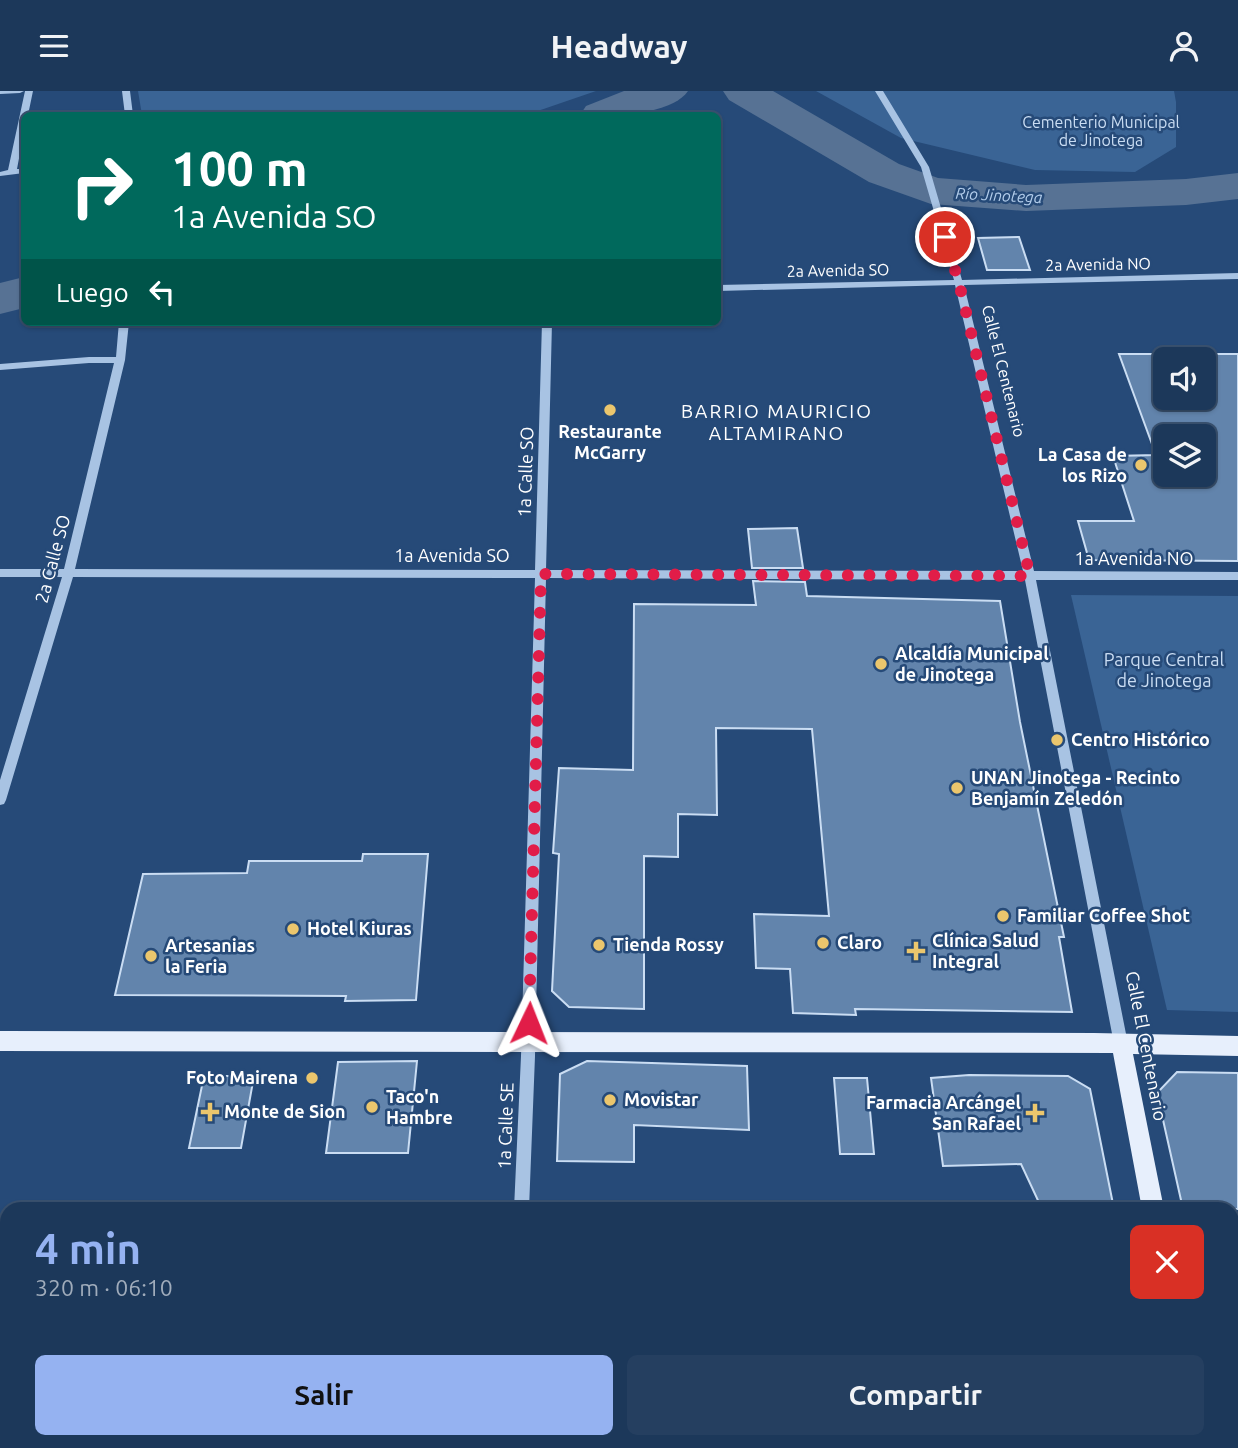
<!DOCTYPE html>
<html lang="es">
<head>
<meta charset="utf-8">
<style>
	:root { --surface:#1c385a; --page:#253f60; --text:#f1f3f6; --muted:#a0acbb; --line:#3a5270; --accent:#95b2f1 }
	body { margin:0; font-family:Ubuntu,sans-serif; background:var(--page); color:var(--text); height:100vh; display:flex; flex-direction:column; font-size:26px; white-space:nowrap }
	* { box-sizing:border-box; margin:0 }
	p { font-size:23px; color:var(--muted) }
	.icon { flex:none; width:38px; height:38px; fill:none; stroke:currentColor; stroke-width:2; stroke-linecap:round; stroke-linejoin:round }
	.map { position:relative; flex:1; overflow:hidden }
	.sheet { position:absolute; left:0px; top:1111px; width:1239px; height:247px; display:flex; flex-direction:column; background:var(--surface); border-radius:21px 21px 0 0; box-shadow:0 2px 5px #0004,0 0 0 2px var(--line) }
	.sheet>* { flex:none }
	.hud { position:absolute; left:21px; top:21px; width:700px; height:214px; border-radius:10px; box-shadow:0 2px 5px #0004,0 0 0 2px var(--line); background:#00695c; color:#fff; overflow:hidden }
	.controls { position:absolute; left:1153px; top:256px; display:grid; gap:14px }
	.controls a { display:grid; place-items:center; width:63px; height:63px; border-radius:10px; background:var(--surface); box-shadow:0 2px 5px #0004,0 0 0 2px var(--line); font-size:35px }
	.pin { position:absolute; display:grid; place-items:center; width:60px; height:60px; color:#fff; margin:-30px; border:4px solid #fff; border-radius:50%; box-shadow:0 2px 7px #0007 }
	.me { position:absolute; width:77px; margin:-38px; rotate:2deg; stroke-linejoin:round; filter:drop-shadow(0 0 5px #0008) }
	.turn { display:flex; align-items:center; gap:24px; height:147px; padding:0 35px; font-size:32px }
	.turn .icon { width:91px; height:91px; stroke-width:2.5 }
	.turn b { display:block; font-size:49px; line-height:60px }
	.then { display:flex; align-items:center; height:66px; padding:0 35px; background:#0003; gap:14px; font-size:26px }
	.round { display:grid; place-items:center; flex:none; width:74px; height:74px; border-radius:10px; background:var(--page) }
	.head { display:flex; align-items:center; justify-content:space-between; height:119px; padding:0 35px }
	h1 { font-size:42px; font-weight:600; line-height:52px; color:var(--accent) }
	.button { display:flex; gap:14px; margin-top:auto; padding:14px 35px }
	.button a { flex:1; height:80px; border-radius:10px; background:var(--accent); color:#111; font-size:28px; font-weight:600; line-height:80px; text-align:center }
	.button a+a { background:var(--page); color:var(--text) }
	header { display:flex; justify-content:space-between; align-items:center; height:91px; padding:0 35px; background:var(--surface); font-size:32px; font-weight:600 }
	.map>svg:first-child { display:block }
	.green { fill:#3a6495 }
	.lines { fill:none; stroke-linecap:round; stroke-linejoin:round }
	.river { fill:#577294; fill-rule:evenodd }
	.building { fill:#6284ac; stroke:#caddf3; stroke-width:2; fill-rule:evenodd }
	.minor { fill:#a8c3e3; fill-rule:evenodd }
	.major { fill:#e7effc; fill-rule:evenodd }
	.route { stroke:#e11d48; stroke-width:12; stroke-dasharray:0 21.6 }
	.poi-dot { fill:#ebc66d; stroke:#264a78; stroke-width:2.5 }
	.labels { text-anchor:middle; stroke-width:5; stroke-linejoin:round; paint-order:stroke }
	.far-park-label { font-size:16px; fill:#caddf3; stroke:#264a78 }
	.far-water-label { font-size:16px; font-style:italic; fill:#b3cdeb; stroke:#264a78 }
	.far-street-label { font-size:16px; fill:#fff; stroke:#264a78 }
	.poi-label { font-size:18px; font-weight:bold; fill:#fff; stroke:#264a78; text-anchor:start }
	.street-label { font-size:18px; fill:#fff; stroke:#264a78 }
	.park-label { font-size:18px; fill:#caddf3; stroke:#264a78 }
	.neighbourhood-label { font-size:19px; letter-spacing:2px; fill:#fff; stroke:#264a78 }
</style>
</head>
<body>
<header><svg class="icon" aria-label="menu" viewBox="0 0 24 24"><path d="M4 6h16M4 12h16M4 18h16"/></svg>Headway<svg class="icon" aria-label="person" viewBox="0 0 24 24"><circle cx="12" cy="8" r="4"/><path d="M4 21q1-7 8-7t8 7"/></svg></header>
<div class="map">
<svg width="1238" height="1357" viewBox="0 0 1238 1357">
	<rect width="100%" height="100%" fill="#264a78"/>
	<!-- green -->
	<g class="green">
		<path d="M138 0H596L526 24H142Z"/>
		<path d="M816 0H1174L1176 11V56L1135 81 1035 79 901 47Z"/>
		<path d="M1071 504 1238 505V921L1167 919Z"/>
	</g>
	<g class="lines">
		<!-- river -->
		<g class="river">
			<path d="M624 0H688C672 24 608 27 580 24L586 15Z"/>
			<path d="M723 0H773L899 73 938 87 1026 94 1186 88 1238 82V108L1186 114 1026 120 931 113 869 91 729 9Z"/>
			<path d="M24 186V217L0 223V192Z"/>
		</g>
	</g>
	<!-- building -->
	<g class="building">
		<path d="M1019 146 1030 179H987L978 147Z"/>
		<path d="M1119 263H1238V470L1089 469 1078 430H1134L1113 365 1156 364ZM1166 268H1204V306H1166ZM1166 345H1204V383H1166Z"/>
		<path d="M797 437 803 477H752L748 438Z"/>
		<path d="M753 490 805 491 807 505 1000 510 1020 631 1064 846H1059L1072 921 855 918 856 924 793 922 790 878 756 877 754 823 829 825 812 638 716 637 717 724 678 723V766L644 765V918L569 916 552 900 559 763 553 762 559 677 633 679 634 513 756 514Z"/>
		<path d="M363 763H428L416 909 345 910 346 905 115 904 143 783 247 782 249 770H362Z"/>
		<path d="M417 970 408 1062H326L338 971Z"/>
		<path d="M587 970 747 975 749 1039 634 1034V1071L557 1070 560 983Z"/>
		<path d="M1177 981 1238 982V1118H1183L1157 1002Z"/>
		<path d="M969 984 1068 985 1090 998 1114 1118H1042L1021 1073 943 1075 931 987Z"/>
		<path d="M204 985H254L241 1057H189Z"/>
		<path d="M834 987H867L874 1063H840Z"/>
	</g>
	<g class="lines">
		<!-- minor -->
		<g class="minor">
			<path d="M0 0H24L20 2 0 3Z"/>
			<path d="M25 0H33L28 24H24V41L17 78H24V82L0 85V81L8 79Z"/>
			<path d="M122 0H130L133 24H125Z"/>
			<path d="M875 0H883L929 76 962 189 1238 182V188L964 194 1034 480 1238 481V489H1036L1128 953 1126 958 1121 960 1116 958 1114 953 1025 489 546 487 535 965 529 1118H514L521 965 535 487 73 486 6 709 4 713 0 714V689L62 486H0V478H64L114 272H89L0 279V273L89 266H116L119 231H129L125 269 75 478 535 479 542 231H552L546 479 1023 480 955 194 718 200V194L954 189 921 76Z"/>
			<path d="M504 1351H520L519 1357H503Z"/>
		</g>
		<!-- major -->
		<g class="major">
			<path d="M0 940 1094 942 1238 945V965L1133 963 1164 1118H1142L1113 962 0 960Z"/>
			<path d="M1187 1351H1211L1213 1357H1189Z"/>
		</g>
	</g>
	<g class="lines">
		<!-- route -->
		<path class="route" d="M529 932 541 483 1030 485 959 192 945 146"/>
	</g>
	<!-- markers -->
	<g class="poi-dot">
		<circle cx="610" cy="319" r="7"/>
		<circle cx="1141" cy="374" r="7"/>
		<circle cx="881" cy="573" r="7"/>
		<circle cx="1057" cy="649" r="7"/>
		<circle cx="957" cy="697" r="7"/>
		<circle cx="1003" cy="825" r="7"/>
		<circle cx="293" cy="838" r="7"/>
		<circle cx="823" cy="852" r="7"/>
		<circle cx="599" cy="854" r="7"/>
		<path d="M912.5 849.5h7v7h7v7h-7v7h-7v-7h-7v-7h7z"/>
		<circle cx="151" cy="865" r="7"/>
		<circle cx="312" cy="987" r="7"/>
		<circle cx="610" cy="1009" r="7"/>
		<circle cx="372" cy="1016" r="7"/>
		<path d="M206.5 1010.5h7v7h7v7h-7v7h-7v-7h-7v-7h7z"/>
		<path d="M1031.5 1011.5h7v7h7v7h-7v7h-7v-7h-7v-7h7z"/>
	</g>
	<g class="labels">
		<!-- far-park labels -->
		<g class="far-park-label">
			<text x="1101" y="37">Cementerio Municipal<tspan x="1101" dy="18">de Jinotega</tspan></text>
		</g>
		<!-- far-water labels -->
		<g class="far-water-label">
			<text transform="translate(999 104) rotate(3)" y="6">Río Jinotega</text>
		</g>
		<!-- far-street labels -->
		<g class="far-street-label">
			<text transform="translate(1098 173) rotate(-1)" y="6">2a Avenida NO</text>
			<text transform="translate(838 179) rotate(-1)" y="6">2a Avenida SO</text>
			<text transform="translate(1004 280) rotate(76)" y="6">Calle El Centenario</text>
		</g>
		<!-- poi labels -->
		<g class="poi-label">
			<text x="610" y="347" text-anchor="middle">Restaurante<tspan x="610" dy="21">McGarry</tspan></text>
			<text x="1127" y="370" text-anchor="end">La Casa de<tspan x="1127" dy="21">los Rizo</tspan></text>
			<text x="895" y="569">Alcaldía Municipal<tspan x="895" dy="21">de Jinotega</tspan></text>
			<text x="1071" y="655">Centro Histórico</text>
			<text x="971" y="693">UNAN Jinotega - Recinto<tspan x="971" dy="21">Benjamín Zeledón</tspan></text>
			<text x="1017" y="831">Familiar Coffee Shot</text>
			<text x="307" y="844">Hotel Kiuras</text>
			<text x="932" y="856">Clínica Salud<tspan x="932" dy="21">Integral</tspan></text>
			<text x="837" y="858">Claro</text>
			<text x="613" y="860">Tienda Rossy</text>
			<text x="165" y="861">Artesanias<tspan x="165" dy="21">la Feria</tspan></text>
			<text x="298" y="993" text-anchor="end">Foto Mairena</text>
			<text x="386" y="1012">Taco'n<tspan x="386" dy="21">Hambre</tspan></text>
			<text x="624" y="1015">Movistar</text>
			<text x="1021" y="1018" text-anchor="end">Farmacia Arcángel<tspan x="1021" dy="21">San Rafael</tspan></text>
			<text x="224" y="1027">Monte de Sion</text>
		</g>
		<!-- street labels -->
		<g class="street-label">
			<text transform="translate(526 381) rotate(-88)" y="6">1a Calle SO</text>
			<text x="452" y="471">1a Avenida SO</text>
			<text transform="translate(53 468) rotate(-75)" y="6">2a Calle SO</text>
			<text x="1134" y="474">1a Avenida NO</text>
			<text transform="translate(1146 955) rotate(79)" y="6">Calle El Centenario</text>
			<text transform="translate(506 1035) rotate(-88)" y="6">1a Calle SE</text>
		</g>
		<!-- park labels -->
		<g class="park-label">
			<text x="1164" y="575">Parque Central<tspan x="1164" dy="21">de Jinotega</tspan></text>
		</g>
		<!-- neighbourhood labels -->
		<g class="neighbourhood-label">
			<text x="777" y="327">BARRIO MAURICIO<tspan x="777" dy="22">ALTAMIRANO</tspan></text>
		</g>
	</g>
</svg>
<div class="controls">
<a><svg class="icon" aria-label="sound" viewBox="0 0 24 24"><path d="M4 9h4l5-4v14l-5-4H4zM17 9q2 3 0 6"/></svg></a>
<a><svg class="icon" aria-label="layers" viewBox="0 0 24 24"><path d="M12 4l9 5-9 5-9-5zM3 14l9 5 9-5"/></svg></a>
</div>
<div class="pin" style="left:945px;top:146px;background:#d93025"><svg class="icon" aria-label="arrive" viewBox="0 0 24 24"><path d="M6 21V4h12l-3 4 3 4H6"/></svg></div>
<svg class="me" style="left:529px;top:932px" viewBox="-20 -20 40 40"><path d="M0-17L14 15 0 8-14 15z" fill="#e11d48" stroke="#fff" stroke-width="4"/></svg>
<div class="hud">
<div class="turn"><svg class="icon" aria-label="right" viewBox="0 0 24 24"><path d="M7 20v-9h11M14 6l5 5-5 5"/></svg><div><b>100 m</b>1a Avenida SO</div></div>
<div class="then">Luego<svg class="icon" aria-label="left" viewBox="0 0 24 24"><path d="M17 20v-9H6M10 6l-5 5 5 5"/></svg></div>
</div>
<section class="sheet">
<div class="head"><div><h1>4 min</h1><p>320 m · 06:10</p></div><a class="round" style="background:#d93025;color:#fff"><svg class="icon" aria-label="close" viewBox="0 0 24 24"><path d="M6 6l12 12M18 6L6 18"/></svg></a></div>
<div class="button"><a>Salir</a><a>Compartir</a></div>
</section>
</div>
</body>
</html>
